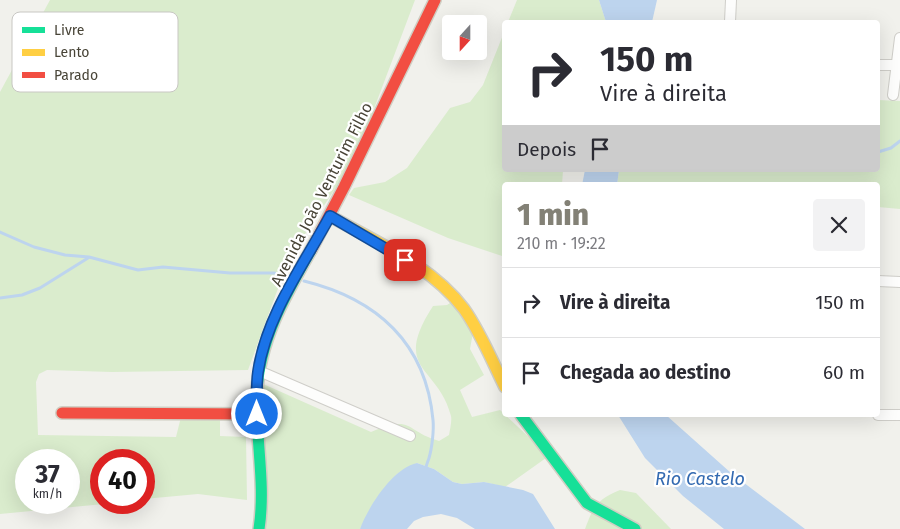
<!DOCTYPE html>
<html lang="pt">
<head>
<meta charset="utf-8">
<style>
	:root { --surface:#fff; --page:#f2f2f3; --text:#2b2b33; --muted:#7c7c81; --line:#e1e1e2; --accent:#838176 }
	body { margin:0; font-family:"Fira Sans",sans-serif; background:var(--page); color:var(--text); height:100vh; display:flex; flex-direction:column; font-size:19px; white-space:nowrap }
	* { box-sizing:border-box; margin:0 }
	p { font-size:16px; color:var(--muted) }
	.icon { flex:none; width:28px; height:28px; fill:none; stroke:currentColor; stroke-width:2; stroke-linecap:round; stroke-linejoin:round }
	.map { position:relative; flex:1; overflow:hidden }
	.panel { position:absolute; left:502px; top:182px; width:378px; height:235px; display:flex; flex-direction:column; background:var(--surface); border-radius:5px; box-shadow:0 5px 20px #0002 }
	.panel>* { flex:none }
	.hud { position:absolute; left:502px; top:20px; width:378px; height:152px; border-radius:5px; box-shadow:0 5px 20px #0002; background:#fff; color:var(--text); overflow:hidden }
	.needle { width:32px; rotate:201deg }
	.tools { position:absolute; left:442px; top:15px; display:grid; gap:10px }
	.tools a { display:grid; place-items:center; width:45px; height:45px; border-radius:5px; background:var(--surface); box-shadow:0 5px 20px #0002; font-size:25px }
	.speed { position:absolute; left:15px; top:449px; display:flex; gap:10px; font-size:25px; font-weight:700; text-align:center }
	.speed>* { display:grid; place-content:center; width:65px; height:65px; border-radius:50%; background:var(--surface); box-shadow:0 5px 20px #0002; line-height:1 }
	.speed small { font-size:12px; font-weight:400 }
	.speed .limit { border:8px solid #d22; background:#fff; color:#111 }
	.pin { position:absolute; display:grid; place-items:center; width:42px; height:42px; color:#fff; margin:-21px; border-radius:10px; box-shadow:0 2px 8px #0006 }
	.me { position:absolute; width:55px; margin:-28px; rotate:0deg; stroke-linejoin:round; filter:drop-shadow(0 0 4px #0008) }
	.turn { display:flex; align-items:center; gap:18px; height:105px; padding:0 15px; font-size:22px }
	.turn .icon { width:65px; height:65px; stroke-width:2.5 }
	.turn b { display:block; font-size:35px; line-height:42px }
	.then { display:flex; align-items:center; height:48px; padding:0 15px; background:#0003; gap:10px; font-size:19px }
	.round { display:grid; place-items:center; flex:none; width:52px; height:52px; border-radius:5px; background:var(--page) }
	.overview { display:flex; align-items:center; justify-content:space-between; height:85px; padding:0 15px }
	h1 { font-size:30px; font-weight:800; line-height:38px; color:var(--accent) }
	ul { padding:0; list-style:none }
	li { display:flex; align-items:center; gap:15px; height:70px; padding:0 15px; border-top:1px solid var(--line) }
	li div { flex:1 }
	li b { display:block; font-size:19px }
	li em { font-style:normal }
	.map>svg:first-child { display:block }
	.green { fill:#daeccd; fill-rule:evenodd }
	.water { fill:#bdd4ee }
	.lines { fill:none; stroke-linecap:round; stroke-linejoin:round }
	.stream { stroke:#bdd4ee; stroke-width:3 }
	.street-casing { stroke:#cfcec9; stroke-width:12 }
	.fast-casing { stroke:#d0cec3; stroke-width:14 }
	.slow-casing { stroke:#d0cec3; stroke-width:14 }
	.jam-casing { stroke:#d0cec3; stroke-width:14 }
	.street { stroke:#fdfdfc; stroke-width:10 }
	.fast { stroke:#16e098; stroke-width:11 }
	.slow { stroke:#ffcf43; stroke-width:11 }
	.jam { stroke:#f24e42; stroke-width:11 }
	.route-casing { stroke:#114b97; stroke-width:12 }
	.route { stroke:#1a73e8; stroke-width:9 }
	.labels { text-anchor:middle; stroke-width:4.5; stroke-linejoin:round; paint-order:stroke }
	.street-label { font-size:16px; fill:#484437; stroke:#fff }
	.water-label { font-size:18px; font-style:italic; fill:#336ab1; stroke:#fff }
	.key { fill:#fff; stroke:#c8c7c3; stroke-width:1 }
	.key-label { font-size:14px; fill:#484437 }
</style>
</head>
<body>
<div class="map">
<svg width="900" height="529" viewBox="0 0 900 529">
	<rect width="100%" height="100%" fill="#f1f1ec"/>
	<!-- green -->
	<g class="green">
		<path d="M50 0H415L366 130 341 180 301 240 280 283 248 370 112 372 47 370 39 374 36 382 38 435 176 437 182 413 220 412V436L246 437 247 500 198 494 144 499V460H101V502L114 503 0 514V92ZM26 460H69V502H26Z"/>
		<path d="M517 0H599L606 22H508Z"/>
		<path d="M505 30V170H563L562 185H505V257L448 238 349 195 354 188 385 182 407 168 450 108 470 102 483 85Z"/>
		<path d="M878 100 900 101V209L878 207V185H617L619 170H878Z"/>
		<path d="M456 299 476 316 470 349 484 375 460 390 472 417 500 410 534 442 546 458 505 487 484 482 462 484 453 482 434 469 417 463 397 474 377 498 360 529H258L261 383 371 432C414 414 404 431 439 441L449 435C450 429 452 421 451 416 438 365 391 371 433 306L447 305Z"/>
		<path d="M620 490 636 493 671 529H585C594 505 597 500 620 490Z"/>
	</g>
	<!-- water -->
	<g class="water">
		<path d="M599 0H657L652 22H606Z"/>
		<path d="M585 170H619L617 185H582Z"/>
		<path d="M618 415H666L731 473 805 529H724L683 496 645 458Z"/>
		<path d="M417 463 434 469 453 482 462 484 484 482 523 490 533 494 555 529H475L457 518 441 514 423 517 414 521 407 529H360C368 507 393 468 417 463Z"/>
	</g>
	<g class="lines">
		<!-- stream -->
		<g class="stream">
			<path d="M878 152 891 148 900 141"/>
			<path d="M0 232 34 247 65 255 89 257 138 270 163 267 230 273H274L287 276"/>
			<path d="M304 281C377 299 426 343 433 420 434 430 432 448 429 458 428 462 426 464 426 469"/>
			<path d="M0 298 22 295 40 288 88 258"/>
		</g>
		<!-- street casing -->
		<g class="street-casing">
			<g id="street">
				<path d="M730 22 731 0"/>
				<path d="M878 65H897"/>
				<path d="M893 95 900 38"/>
				<path d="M878 281 900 282"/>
				<path d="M259 371 410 436"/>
				<path d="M878 415H900"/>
			</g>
		</g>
		<!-- fast casing -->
		<g class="fast-casing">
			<g id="fast">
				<path d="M521 415 587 503 635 529"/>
				<path d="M259 529C266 483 255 438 257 392 259 340 286 294 311 250"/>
			</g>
		</g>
		<!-- slow casing -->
		<g class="slow-casing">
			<path id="slow" d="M330 216C376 242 432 266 464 309 481 333 492 361 505 387"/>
		</g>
		<!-- jam casing -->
		<g class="jam-casing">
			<g id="jam">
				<path d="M311 250 344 187 435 0"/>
				<path d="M62 413 257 414"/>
			</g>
		</g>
		<!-- street -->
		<use href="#street" class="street"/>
		<!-- fast -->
		<use href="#fast" class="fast"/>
		<!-- slow -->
		<use href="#slow" class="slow"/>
		<!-- jam -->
		<use href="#jam" class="jam"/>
	</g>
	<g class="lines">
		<!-- route casing -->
		<g class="route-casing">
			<path id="route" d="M257 414C257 400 256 386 258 372 266 316 304 264 330 216L405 260"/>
		</g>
		<!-- route -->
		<use href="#route" class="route"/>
	</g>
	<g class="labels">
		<!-- street labels -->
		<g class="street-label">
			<text transform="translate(321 194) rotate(-63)" y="6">Avenida João Venturim Filho</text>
		</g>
		<!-- water labels -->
		<g class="water-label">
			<text x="700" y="485">Rio Castelo</text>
		</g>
	</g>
	<!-- legend -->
	<rect x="12" y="12" width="166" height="80" rx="8" class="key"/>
	<rect x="22" y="27" width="23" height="6" fill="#16e098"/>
	<rect x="22" y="49" width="23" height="7" fill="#ffcf43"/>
	<rect x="22" y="72" width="23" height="6" fill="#f24e42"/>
	<g class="key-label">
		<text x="54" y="35">Livre</text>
		<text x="54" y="57">Lento</text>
		<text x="54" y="80">Parado</text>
	</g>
</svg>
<div class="tools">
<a><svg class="needle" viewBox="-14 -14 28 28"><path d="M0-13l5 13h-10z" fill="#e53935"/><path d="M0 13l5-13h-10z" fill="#7c7c81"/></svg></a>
</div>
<div class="speed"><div>37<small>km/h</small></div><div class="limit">40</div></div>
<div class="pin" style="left:405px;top:260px;background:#d93025"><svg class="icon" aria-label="arrive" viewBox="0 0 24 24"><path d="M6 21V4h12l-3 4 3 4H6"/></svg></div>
<svg class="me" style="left:257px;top:414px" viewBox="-20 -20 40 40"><circle r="17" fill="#1a73e8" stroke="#fff" stroke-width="3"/><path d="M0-11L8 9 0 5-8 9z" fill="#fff"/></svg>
<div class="hud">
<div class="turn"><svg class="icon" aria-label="right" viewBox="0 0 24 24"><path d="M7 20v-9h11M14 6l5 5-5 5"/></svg><div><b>150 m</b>Vire à direita</div></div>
<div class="then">Depois<svg class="icon" aria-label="arrive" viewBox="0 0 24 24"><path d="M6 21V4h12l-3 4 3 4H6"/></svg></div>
</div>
<section class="panel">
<div class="overview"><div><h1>1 min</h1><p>210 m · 19:22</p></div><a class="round"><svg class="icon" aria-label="close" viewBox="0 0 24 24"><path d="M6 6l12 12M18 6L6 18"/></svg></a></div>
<ul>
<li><svg class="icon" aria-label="right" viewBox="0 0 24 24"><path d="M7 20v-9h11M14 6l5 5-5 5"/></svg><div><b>Vire à direita</b></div><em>150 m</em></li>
<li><svg class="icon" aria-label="arrive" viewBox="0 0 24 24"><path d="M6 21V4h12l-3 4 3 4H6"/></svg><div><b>Chegada ao destino</b></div><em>60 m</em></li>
</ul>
</section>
</div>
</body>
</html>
